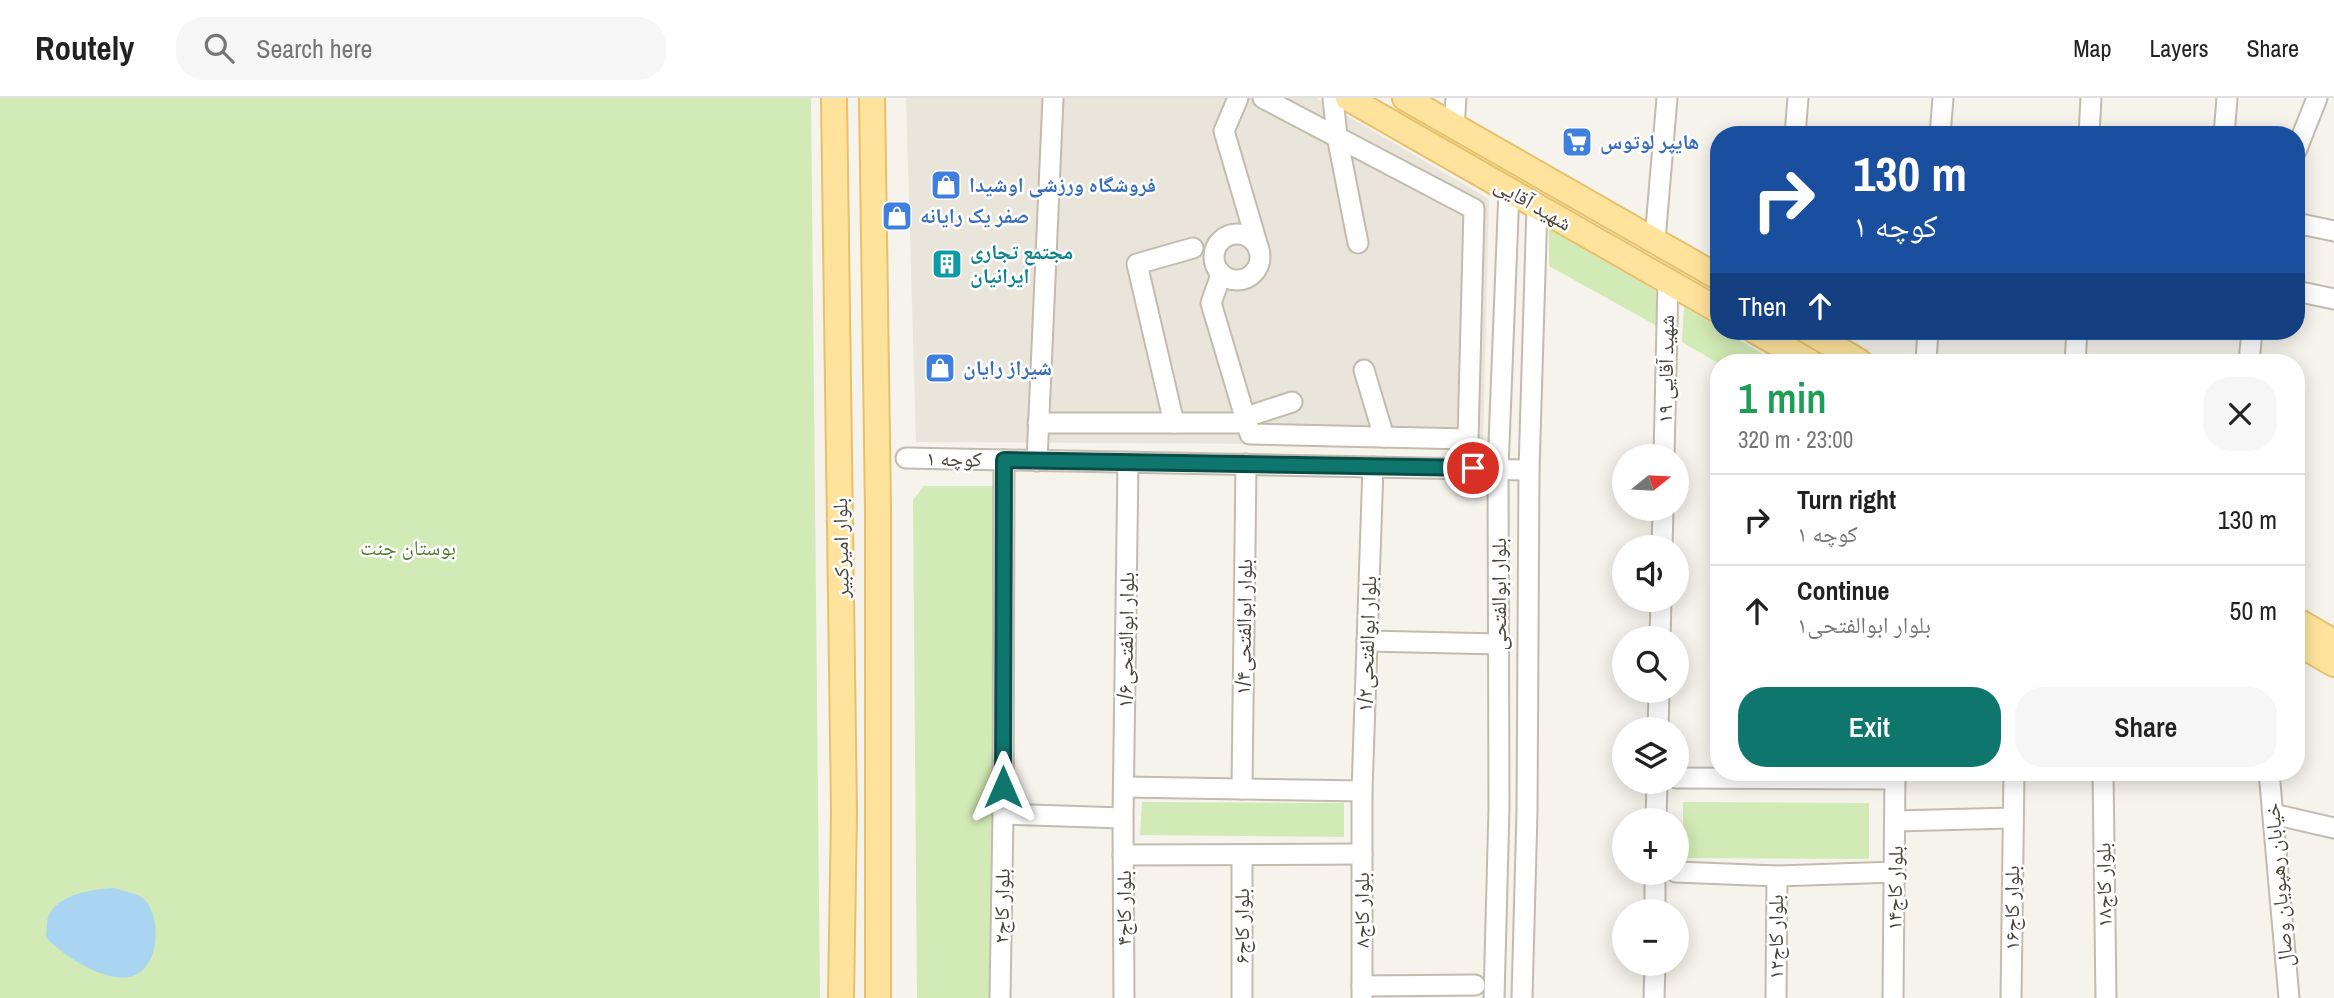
<!DOCTYPE html>
<html lang="en">
<head>
<meta charset="utf-8">
<style>
	:root { --surface:#fff; --page:#f6f6f6; --text:#222; --muted:#767676; --line:#e0e0e0; --accent:#0f766e }
	body { margin:0; font-family:"Archivo Narrow","Noto Naskh Arabic",sans-serif; background:var(--page); color:var(--text); height:100vh; display:flex; flex-direction:column; font-size:26px; white-space:nowrap }
	* { box-sizing:border-box; margin:0 }
	p { font-size:23px; color:var(--muted) }
	.icon { flex:none; width:38px; height:38px; fill:none; stroke:currentColor; stroke-width:2; stroke-linecap:round; stroke-linejoin:round }
	.map { position:relative; flex:1; overflow:hidden }
	.drawer { position:absolute; left:1710px; top:256px; width:595px; height:427px; display:flex; flex-direction:column; background:var(--surface); border-radius:28px; box-shadow:0 4px 18px #0003 }
	.drawer>* { flex:none }
	.hud { position:absolute; left:1710px; top:28px; width:595px; height:214px; border-radius:28px; box-shadow:0 4px 18px #0003; background:#1a4fa0; color:#fff; overflow:hidden }
	.needle { width:46px; rotate:72deg }
	.controls { position:absolute; left:1612px; top:346px; display:grid; gap:14px }
	.controls a { display:grid; place-items:center; width:77px; height:77px; border-radius:50%; background:var(--surface); box-shadow:0 4px 18px #0003; font-size:35px }
	.pin { position:absolute; display:grid; place-items:center; width:60px; height:60px; color:#fff; margin:-30px; border:4px solid #fff; border-radius:50%; box-shadow:0 2px 7px #0007 }
	.me { position:absolute; width:77px; margin:-38px; rotate:0deg; stroke-linejoin:round; filter:drop-shadow(0 0 5px #0008) }
	.turn { display:flex; align-items:center; gap:24px; height:147px; padding:0 28px; font-size:32px }
	.turn .icon { width:91px; height:91px; stroke-width:2.5 }
	.turn b { display:block; font-size:49px; line-height:60px }
	.then { display:flex; align-items:center; height:66px; padding:0 28px; background:#0003; gap:14px; font-size:26px }
	.round { display:grid; place-items:center; flex:none; width:74px; height:74px; border-radius:28px; background:var(--page) }
	.head { display:flex; align-items:center; justify-content:space-between; height:119px; padding:0 28px }
	h1 { font-size:42px; font-weight:600; line-height:52px; color:#1e9e55 }
	.action { display:flex; gap:14px; margin-top:auto; padding:14px 28px }
	.action a { flex:1; height:80px; border-radius:28px; background:var(--accent); color:#fff; font-size:28px; font-weight:600; line-height:80px; text-align:center }
	.action a+a { background:var(--page); color:var(--text) }
	ul { padding:0; list-style:none }
	li { display:flex; align-items:center; gap:21px; height:91px; padding:0 28px; border-top:2px solid var(--line) }
	li div { flex:1 }
	li b { display:block; font-size:26px }
	li em { font-style:normal }
	header { display:flex; align-items:center; gap:42px; box-sizing:border-box; height:98px; padding:0 35px; background:var(--surface); border-bottom:2px solid var(--line) }
	header strong { font-size:33px }
	nav { display:flex; gap:38px; margin-inline-start:auto; font-size:24px }
	.search { width:490px; height:63px; background:var(--page); display:flex; align-items:center; gap:18px; box-sizing:border-box; padding:0 24px; border-radius:28px; color:var(--muted); font-size:26px }
	.map>svg:first-child { display:block }
	.residential { fill:#eae5da }
	.green { fill:#d2eab5 }
	.water { fill:#a9d4f2 }
	.lines { fill:none; stroke-linecap:round; stroke-linejoin:round }
	.minor-casing { stroke:#c2bbae; stroke-width:23 }
	.major-casing { stroke:#e6c16a; stroke-width:28 }
	.minor { stroke:#fff; stroke-width:19 }
	.major { stroke:#ffe39c; stroke-width:24 }
	.route-casing { stroke:#0a4d48; stroke-width:18 }
	.route { stroke:#0f766e; stroke-width:12 }
	.labels { text-anchor:middle; stroke-width:5; stroke-linejoin:round; paint-order:stroke }
	.shop-label { font-size:21px; font-weight:bold; fill:#366cbe; stroke:#fff; text-anchor:start }
	.street-label { font-size:21px; fill:#4b4439; stroke:#fff }
	.culture-label { font-size:21px; font-weight:bold; fill:#0d838f; stroke:#fff; text-anchor:start }
	.park-label { font-size:21px; fill:#4a7f2a; stroke:#fff }
</style>
</head>
<body>
<header>
<strong>Routely</strong>
<div class="search"><svg class="icon" aria-label="search" viewBox="0 0 24 24"><circle cx="10" cy="10" r="6"/><path d="M15 15l6 6"/></svg>Search here</div>
<nav><a>Map</a><a>Layers</a><a>Share</a></nav>
</header>
<div class="map">
<svg width="2334" height="900" viewBox="0 0 2334 900">
	<rect width="100%" height="100%" fill="#f6f3ec"/>
	<!-- residential -->
	<path class="residential" d="M906 0H1317L1489 101 1483 347 916 344Z"/>
	<!-- green -->
	<g class="green">
		<path d="M0 0H811L820 900H0Z"/>
		<path d="M1549 130 1656 193 1657 228 1549 168Z"/>
		<path d="M1684 209 1718 229V233H1724L1770 260V264L1718 265 1682 244Z"/>
		<path d="M924 388H997L989 900H917L913 402Z"/>
		<path d="M1142 704 1344 705V739L1140 737Z"/>
		<path d="M1683 704 1869 705V761L1683 760Z"/>
	</g>
	<!-- water -->
	<path class="water" d="M114 790C122 793 138 795 144 801 162 819 160 869 133 878 109 887 61 857 46 839 47 832 46 823 49 817 59 796 94 791 114 790Z"/>
	<g class="lines">
		<!-- minor casing -->
		<g class="minor-casing">
			<g id="minor">
				<path d="M1238 0 1224 33 1259 152"/>
				<path d="M1333 0 1337 38 1358 145"/>
				<path d="M1454 28 1456 0"/>
				<path d="M1795 37 1798 0"/>
				<path d="M1940 37 1943 0"/>
				<path d="M2089 37 2091 0"/>
				<path d="M2224 37 2227 0"/>
				<path d="M2296 53 2317 0"/>
				<path d="M2296 125 2334 133"/>
				<circle cx="1237" cy="159" r="23"/>
				<path d="M1655 142 1667 0"/>
				<path d="M1221 177 1211 205 1250 336 1468 341 1474 111 1263 0"/>
				<path d="M2296 193 2334 201"/>
				<path d="M1926 264 1928 233"/>
				<path d="M2075 264 2077 233"/>
				<path d="M2249 264 2252 233"/>
				<path d="M1364 272 1384 339"/>
				<path d="M1246 319 1292 304"/>
				<path d="M1038 325H1238"/>
				<path d="M1174 325 1137 166 1193 150"/>
				<path d="M1664 359 1668 183"/>
				<path d="M906 360 1529 372"/>
				<path d="M1037 363 1053 0"/>
				<path d="M1662 450 1663 411"/>
				<path d="M1660 541 1661 502"/>
				<path d="M1367 543 1499 546"/>
				<path d="M1658 632 1659 593"/>
				<path d="M2103 674 2106 900"/>
				<path d="M2269 674 2289 900"/>
				<path d="M1676 680 1895 681"/>
				<path d="M1125 689 1362 693"/>
				<path d="M1242 691 1246 366"/>
				<path d="M1003 716 1123 720"/>
				<path d="M2273 716 2334 730"/>
				<path d="M1656 723 1657 684"/>
				<path d="M1895 723 2012 720"/>
				<path d="M1123 757 1362 756"/>
				<path d="M1676 774 1777 778 1895 774"/>
				<path d="M1655 814V775"/>
				<path d="M1362 888 1475 887"/>
				<path d="M1000 900 1003 716 1004 362"/>
				<path d="M1124 900 1123 720 1128 365"/>
				<path d="M1242 900V757"/>
				<path d="M1362 900V693L1373 369"/>
				<path d="M1494 900 1499 710 1498 371 1509 92"/>
				<path d="M1522 900 1527 714 1529 372 1537 108"/>
				<path d="M1654 900 1655 866"/>
				<path d="M1776 900 1777 778"/>
				<path d="M1893 900 1895 674"/>
				<path d="M2011 900 2014 674"/>
			</g>
		</g>
		<!-- major casing -->
		<g class="major-casing">
			<g id="major">
				<path d="M834 0 844 713 841 900"/>
				<path d="M872 0 878 411V900"/>
				<path d="M1348 0 1718 212"/>
				<path d="M1405 0 1718 179"/>
				<path d="M1755 233 1810 264"/>
				<path d="M1808 233 1860 264"/>
				<path d="M2296 522 2334 544"/>
				<path d="M2296 544 2334 566"/>
			</g>
		</g>
		<!-- minor -->
		<use href="#minor" class="minor"/>
		<!-- major -->
		<use href="#major" class="major"/>
	</g>
	<g class="lines">
		<!-- route casing -->
		<g class="route-casing">
			<path id="route" d="M1003 689 1004 362 1473 370"/>
		</g>
		<!-- route -->
		<use href="#route" class="route"/>
	</g>
	<!-- icons -->
	<defs>
		<g id="supermarket-square" transform="scale(1.575)"><rect x="-9" y="-9" width="18" height="18" rx="4" fill="#3f7fe0" stroke="#fff"/><path d="M-6-5.5h2.5l.6 2H6L4.5 2H-2.5L-4.4-4H-6ZM-1.5 3.2a1.3 1.3 0 1 0 .1 0ZM3 3.2a1.3 1.3 0 1 0 .1 0Z" fill="#fff"/></g>
		<g id="shop-square" transform="scale(1.575)"><rect x="-9" y="-9" width="18" height="18" rx="4" fill="#3f7fe0" stroke="#fff"/><path d="M-5-2.5h2.3a2.7 3.5 0 0 1 5.4 0H5L5.5 6h-11ZM-1.5-2.5h3a1.5 2.3 0 0 0-3 0Z" fill="#fff"/></g>
		<g id="building-square" transform="scale(1.575)"><rect x="-9" y="-9" width="18" height="18" rx="4" fill="#0f9aa8" stroke="#fff"/><path d="M-4-6H4V6H1V3H-1V6H-4ZM-2.5-4.3h1.7v1.8h-1.7ZM.8-4.3h1.7v1.8H.8ZM-2.5-1h1.7V.8h-1.7ZM.8-1h1.7V.8H.8Z" fill="#fff"/></g>
	</defs>
	<g fill-rule="evenodd">
		<use href="#supermarket-square" x="1577" y="44"/>
		<use href="#shop-square" x="946" y="87"/>
		<use href="#shop-square" x="897" y="118"/>
		<use href="#building-square" x="947" y="166"/>
		<use href="#shop-square" x="940" y="270"/>
	</g>
	<g class="labels">
		<!-- shop labels -->
		<g class="shop-label">
			<text x="1600" y="51">هایپر لوتوس</text>
			<text x="969" y="94">فروشگاه ورزشی اوشیدا</text>
			<text x="920" y="125">صفر یک رایانه</text>
			<text x="963" y="277">شیراز رایان</text>
		</g>
		<!-- street labels -->
		<g class="street-label">
			<text transform="translate(1533 106) rotate(30)" y="7">شهید آقایی</text>
			<text transform="translate(1666 271) rotate(-89)" y="7">شهید آقایی ۱۹</text>
			<text transform="translate(954 361) rotate(1)" y="7">کوچه ۱</text>
			<text transform="translate(841 450) rotate(-91)" y="7">بلوار امیرکبیر</text>
			<text transform="translate(1499 496) rotate(-90)" y="7">بلوار ابوالفتحی</text>
			<text transform="translate(1244 529) rotate(-89)" y="7">بلوار ابوالفتحی۱/۴</text>
			<text transform="translate(1126 542) rotate(-89)" y="7">بلوار ابوالفتحی۱/۶</text>
			<text transform="translate(1367 546) rotate(-88)" y="7">بلوار ابوالفتحی۱/۲</text>
			<text transform="translate(2104 787) rotate(-91)" y="7">بلوار کاج۱۸</text>
			<text transform="translate(2279 787) rotate(-95)" y="7">خیابان رهپویان وصال</text>
			<text transform="translate(1895 790) rotate(-89)" y="7">بلوار کاج۱۴</text>
			<text transform="translate(1002 808) rotate(-89)" y="7">بلوار کاج۲</text>
			<text transform="translate(1124 810) rotate(-90)" y="7">بلوار کاج۴</text>
			<text transform="translate(2012 810) rotate(-90)" y="7">بلوار کاج۱۶</text>
			<text transform="translate(1362 812) rotate(-90)" y="7">بلوار کاج۸</text>
			<text transform="translate(1242 828) rotate(-90)" y="7">بلوار کاج۶</text>
			<text transform="translate(1776 839) rotate(-90)" y="7">بلوار کاج۱۲</text>
		</g>
		<!-- culture labels -->
		<g class="culture-label">
			<text x="970" y="161">مجتمع تجاری<tspan x="970" dy="24">ایرانیان</tspan></text>
		</g>
		<!-- park labels -->
		<g class="park-label">
			<text x="408" y="457">بوستان جنت</text>
		</g>
	</g>
</svg>
<div class="controls">
<a><svg class="needle" viewBox="-14 -14 28 28"><path d="M0-13l5 13h-10z" fill="#e53935"/><path d="M0 13l5-13h-10z" fill="#767676"/></svg></a>
<a><svg class="icon" aria-label="sound" viewBox="0 0 24 24"><path d="M4 9h4l5-4v14l-5-4H4zM17 9q2 3 0 6"/></svg></a>
<a><svg class="icon" aria-label="search" viewBox="0 0 24 24"><circle cx="10" cy="10" r="6"/><path d="M15 15l6 6"/></svg></a>
<a><svg class="icon" aria-label="layers" viewBox="0 0 24 24"><path d="M12 4l9 5-9 5-9-5zM3 14l9 5 9-5"/></svg></a>
<a>+</a>
<a>−</a>
</div>
<div class="pin" style="left:1473px;top:370px;background:#d93025"><svg class="icon" aria-label="arrive" viewBox="0 0 24 24"><path d="M6 21V4h12l-3 4 3 4H6"/></svg></div>
<svg class="me" style="left:1003px;top:689px" viewBox="-20 -20 40 40"><path d="M0-17L14 15 0 8-14 15z" fill="#0f766e" stroke="#fff" stroke-width="4"/></svg>
<div class="hud">
<div class="turn"><svg class="icon" aria-label="right" viewBox="0 0 24 24"><path d="M7 20v-9h11M14 6l5 5-5 5"/></svg><div><b>130 m</b>کوچه ۱</div></div>
<div class="then">Then<svg class="icon" aria-label="ahead" viewBox="0 0 24 24"><path d="M12 20V5M6 11l6-6 6 6"/></svg></div>
</div>
<section class="drawer">
<div class="head"><div><h1>1 min</h1><p>320 m · 23:00</p></div><a class="round"><svg class="icon" aria-label="close" viewBox="0 0 24 24"><path d="M6 6l12 12M18 6L6 18"/></svg></a></div>
<ul>
<li><svg class="icon" aria-label="right" viewBox="0 0 24 24"><path d="M7 20v-9h11M14 6l5 5-5 5"/></svg><div><b>Turn right</b><p>کوچه ۱</p></div><em>130 m</em></li>
<li><svg class="icon" aria-label="ahead" viewBox="0 0 24 24"><path d="M12 20V5M6 11l6-6 6 6"/></svg><div><b>Continue</b><p>بلوار ابوالفتحی۱</p></div><em>50 m</em></li>
</ul>
<div class="action"><a>Exit</a><a>Share</a></div>
</section>
</div>
</body>
</html>
